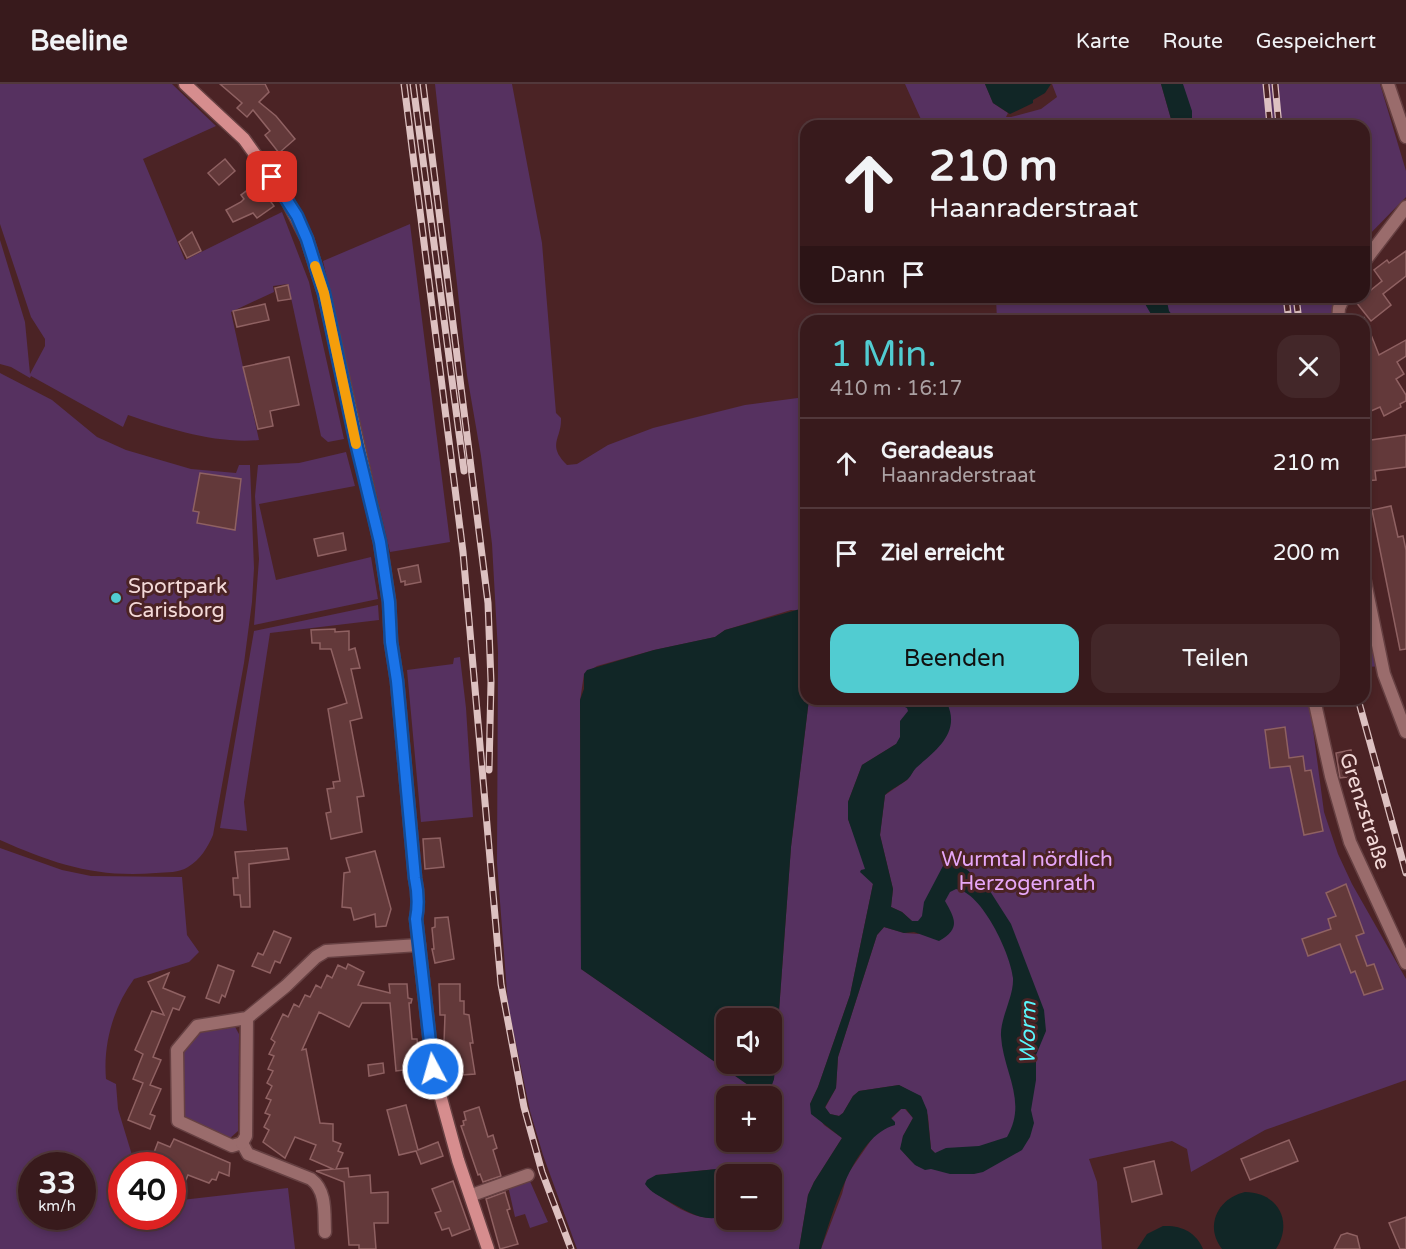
<!DOCTYPE html>
<html lang="de">
<head>
<meta charset="utf-8">
<style>
	:root { --surface:#381a1c; --page:#432729; --text:#f1f3f6; --muted:#aba1a3; --line:#52383b; --accent:#51ccd1 }
	body { margin:0; font-family:"Varela Round",sans-serif; background:var(--page); color:var(--text); height:100vh; display:flex; flex-direction:column; font-size:22px; white-space:nowrap }
	* { box-sizing:border-box; margin:0 }
	p { font-size:20px; color:var(--muted) }
	.icon { flex:none; width:33px; height:33px; fill:none; stroke:currentColor; stroke-width:2; stroke-linecap:round; stroke-linejoin:round }
	.map { position:relative; flex:1; overflow:hidden }
	.panel { position:absolute; left:800px; top:231px; width:570px; height:390px; display:flex; flex-direction:column; background:var(--surface); border-radius:18px; box-shadow:0 3px 9px #0003,0 0 0 2px var(--line) }
	.panel>* { flex:none }
	.top-card { position:absolute; left:800px; top:36px; width:570px; height:183px; border-radius:18px; box-shadow:0 3px 9px #0003,0 0 0 2px var(--line); background:#381a1c; color:var(--text); overflow:hidden }
	.buttons { position:absolute; left:716px; top:924px; display:grid; gap:12px }
	.buttons a { display:grid; place-items:center; width:66px; height:66px; border-radius:12px; background:var(--surface); box-shadow:0 3px 9px #0003,0 0 0 2px var(--line); font-size:30px }
	.speed { position:absolute; left:18px; top:1068px; display:flex; gap:12px; font-size:30px; font-weight:700; text-align:center }
	.speed>* { display:grid; place-content:center; width:78px; height:78px; border-radius:50%; background:var(--surface); box-shadow:0 3px 9px #0003,0 0 0 2px var(--line); line-height:1 }
	.speed small { font-size:15px; font-weight:400 }
	.speed .limit { border:9px solid #d22; background:#fff; color:#111 }
	.pin { position:absolute; display:grid; place-items:center; width:51px; height:51px; color:#fff; margin:-26px; border-radius:12px; box-shadow:0 3px 9px #0006 }
	.me { position:absolute; width:66px; margin:-33px; rotate:354deg; stroke-linejoin:round; filter:drop-shadow(0 0 4px #0008) }
	.turn { display:flex; align-items:center; gap:21px; height:126px; padding:0 30px; font-size:27px }
	.turn .icon { width:78px; height:78px; stroke-width:2.5 }
	.turn b { display:block; font-size:42px; line-height:51px }
	.then { display:flex; align-items:center; height:57px; padding:0 30px; background:#0003; gap:12px; font-size:22px }
	.round { display:grid; place-items:center; flex:none; width:63px; height:63px; border-radius:18px; background:var(--page) }
	.overview { display:flex; align-items:center; justify-content:space-between; height:102px; padding:0 30px }
	h1 { font-size:36px; font-weight:600; line-height:45px; color:var(--accent) }
	.primary-button { display:flex; gap:12px; margin-top:auto; padding:12px 30px }
	.primary-button a { flex:1; height:69px; border-radius:18px; background:var(--accent); color:#111; font-size:24px; font-weight:600; line-height:69px; text-align:center }
	.primary-button a+a { background:var(--page); color:var(--text) }
	ul { padding:0; list-style:none }
	li { display:flex; align-items:center; gap:18px; height:90px; padding:0 30px; border-top:2px solid var(--line) }
	li div { flex:1 }
	li b { display:block; font-size:22px }
	li em { font-style:normal }
	header { display:flex; align-items:center; gap:36px; box-sizing:border-box; height:84px; padding:0 30px; background:var(--surface); border-bottom:2px solid var(--line) }
	header strong { font-size:28px }
	nav { display:flex; gap:33px; margin-inline-start:auto; font-size:21px }
	.map>svg:first-child { display:block }
	.green { fill:#563160; fill-rule:evenodd }
	.water { fill:#112626; fill-rule:evenodd }
	.building { fill:#63393a; stroke:#8f6162; stroke-width:1.5 }
	.lines { fill:none; stroke-linecap:round; stroke-linejoin:round }
	.street-casing { stroke:#664042; stroke-width:15 }
	.secondary-casing { stroke:#664042; stroke-width:15 }
	.street { stroke:#9a6c6c; stroke-width:12 }
	.secondary { stroke:#d68d8e; stroke-width:12 }
	.rail-casing { stroke:#ddc1c1; stroke-width:7 }
	.rail { stroke:#4b2325; stroke-width:4.5; stroke-dasharray:14; stroke-linecap:butt }
	.route-casing { stroke:#114b97; stroke-width:15 }
	.route { stroke:#1a73e8; stroke-width:10 }
	.slow { stroke:#f59e0b; stroke-width:10 }
	.poi-dot { fill:#51ccd1; stroke:#4b2325; stroke-width:2 }
	.labels { text-anchor:middle; stroke-width:6; stroke-linejoin:round; paint-order:stroke }
	.poi-label { font-size:21px; fill:#f3d9d8; stroke:#4b2325; text-anchor:start }
	.street-label { font-size:21px; fill:#f3d9d8; stroke:#4b2325 }
	.park-label { font-size:21px; fill:#e6a7f8; stroke:#4b2325 }
	.water-label { font-size:22px; font-style:italic; fill:#59f6fc; stroke:#4b2325 }
</style>
</head>
<body>
<header>
<strong>Beeline</strong>
<nav><a>Karte</a><a>Route</a><a>Gespeichert</a></nav>
</header>
<div class="map">
<svg width="1406" height="1165" viewBox="0 0 1406 1165">
	<rect width="100%" height="100%" fill="#4b2325"/>
	<!-- green -->
	<g class="green">
		<path d="M0 0H172L216 42 143 75 185 176 282 128 309 198 344 355 328 358 321 352 288 200 273 202 274 208 231 228 259 356C216 360 169 345 128 331L123 343 31 292 30 294 11 283 0 280V156L25 238 30 290 45 262V255L31 233 0 140Z"/>
		<path d="M435 0H512L542 159 556 329 561 334C562 355 546 360 567 381L577 380 608 361 653 344 745 321 805 313V527L791 526 725 546 715 553 654 566 597 582 584 590 580 617 581 885 754 1005 765 1008 770 1005 774 995 791 763 809 615H1309L1324 728 1338 770 1352 800 1406 895V996L1265 1046 1191 1088 1187 1065 1172 1057 1089 1075 1097 1098 1102 1165H821L842 1110 847 1091 876 1049 886 1044 891 1035 901 1025H905L913 1034 903 1052 901 1065C909 1075 917 1087 932 1084L935 1069 931 1065 928 1032 921 1013 899 1001 859 1007 853 1012 843 1029 839 1032 830 1030 825 1024 836 1004 838 973 877 851 884 843 904 849 919 850 912 837 902 828 891 823 893 805 880 751 885 711 907 696 914 686 896 660 862 681 848 718V735L873 800 850 911 818 1003 810 1020 824 1041 842 1054 814 1098 808 1111 799 1165H577L543 1071 530 1027 508 921 497 779 498 568 492 460 481 372 467 291ZM726 1012H771V1058H726ZM717 1085 751 1087 757 1090H771V1136H726V1132C698 1140 675 1122 652 1107L656 1091Z"/>
		<path d="M905 0H985L993 19 1008 29 1006 33H1011L1041 25 1057 13 1052 0H1161L1173 42H924Z"/>
		<path d="M1171 0H1380L1406 87V113L1364 156V42H1180Z"/>
		<path d="M410 140 450 458 390 468 323 177Z"/>
		<path d="M996 213H1341L1340 237H997Z"/>
		<path d="M0 289 52 316 97 353 126 366 191 385 236 389 239 381H250L254 484 252 518 244 579 213 751C208 763 200 776 188 783 179 789 167 788 156 789 96 794 54 780 0 756Z"/>
		<path d="M346 368 355 402 259 420 276 496 371 473 378 515 254 541 259 475 255 412 258 381 299 379Z"/>
		<path d="M1364 461 1387 582 1364 583Z"/>
		<path d="M378 521 379 536 270 549 244 718 247 747 220 744 254 547Z"/>
		<path d="M460 573 466 624 473 733 421 738 407 586 453 580 454 574Z"/>
		<path d="M0 764 62 786 91 792 182 793 187 851 199 868 189 878 134 895C113 924 103 960 106 995L116 1000 118 1025 135 1081 122 1082V1132H172L173 1117 288 1104 295 1165H0ZM32 1082H82V1132H32Z"/>
		<path d="M234 941 239 950 238 1047 229 1055 182 1034V967L201 946Z"/>
		<path d="M529 1095 548 1138 530 1144 525 1130 515 1133 508 1102Z"/>
	</g>
	<!-- water -->
	<g class="water">
		<path d="M985 0H1051L1045 9 1033 16V19L1010 30 993 19Z"/>
		<path d="M1161 0H1183L1192 27V42H1173Z"/>
		<path d="M1141 213H1166L1169 227 1177 237H1155Z"/>
		<path d="M800 525 805 527 806 615H809L791 763 774 995 770 1006 765 1008 754 1005 581 885 580 616 584 605V590L587 586 654 566 715 553 725 546ZM771 934V980H726V934Z"/>
		<path d="M888 615H935L947 619C961 649 936 666 916 684 913 687 911 692 908 695 901 701 892 704 885 711L880 751 893 805 891 823 902 828 912 837H918L922 832 924 818 944 780 954 779 965 784 988 804 1011 840 1044 926 1046 947 1036 971V996L1031 1026 1034 1039 1030 1053 1022 1066 983 1088 974 1090H950L931 1085 925 1086 915 1081 900 1065 903 1052 913 1034 906 1025H901L891 1034 895 1038V1041C854 1052 833 1128 821 1165H799L808 1111 814 1098 842 1054 811 1030 810 1020 818 1003 850 911 873 800 860 788 861 786 865 785 848 735V718L862 681 896 660 900 653V637L908 627 907 624ZM956 805C982 808 1011 871 1013 894 1014 912 1000 934 1001 952 1003 988 1028 1017 1007 1053L979 1062 946 1064 935 1069 931 1065 927 1026 921 1012 899 1001 859 1007 853 1012 843 1029 839 1032 830 1030 825 1023 836 1004 838 973 877 851 884 843 904 849 914 848 939 857C961 844 955 835 945 817L950 808Z"/>
		<path d="M717 1085 751 1087 757 1090H726V1132C702 1139 689 1128 668 1117 660 1112 651 1109 645 1100L647 1096 656 1091Z"/>
		<path d="M1245 1108C1277 1108 1294 1137 1276 1165H1222C1204 1142 1218 1114 1245 1108Z"/>
		<path d="M1163 1142C1181 1141 1196 1148 1203 1165H1137L1147 1150Z"/>
	</g>
	<!-- building -->
	<g class="building">
		<path d="M220 0H265L269 8 259 18 276 32 295 55 279 69 265 51 270 47 253 26 247 33 237 24 242 19Z"/>
		<path d="M225 75 235 87 219 101 208 89Z"/>
		<path d="M257 99 274 122 257 134 253 129 233 138 226 126 241 118 244 115 241 111Z"/>
		<path d="M192 148 201 167 187 174 179 158Z"/>
		<path d="M1406 167V192L1383 210 1391 221 1371 237 1356 218 1382 197 1374 186 1387 176 1389 179Z"/>
		<path d="M288 201 291 215 278 217 275 204Z"/>
		<path d="M265 220 269 236 237 243 233 227Z"/>
		<path d="M1364 233 1379 271 1406 256V272L1397 278 1404 290 1396 295 1406 311V317L1400 320 1401 323 1384 332 1380 323 1371 327 1364 312Z"/>
		<path d="M289 273 299 321 270 327 273 342 258 345 243 283Z"/>
		<path d="M1406 351V383L1375 387 1376 396 1364 397V357Z"/>
		<path d="M200 389 241 395 235 446 197 439 199 428 193 427Z"/>
		<path d="M1391 422 1398 453 1403 452 1406 466V565L1400 566 1372 426Z"/>
		<path d="M343 449 346 466 318 472 314 455Z"/>
		<path d="M418 481 421 498 405 501V497L401 498 398 485Z"/>
		<path d="M335 545V548L349 547V566L355 564 360 584 351 585 362 634 350 637 364 712 357 713 362 748 331 755 326 729 331 728 327 705 334 704 333 698 340 697 328 625 347 619 331 565H320V559H312L311 546Z"/>
		<path d="M1285 643 1289 674 1303 672 1305 687 1311 686 1323 747 1304 751 1290 682 1270 684 1265 646Z"/>
		<path d="M1351 666 1355 692 1340 694 1336 669Z"/>
		<path d="M440 754 444 783 425 785 423 755Z"/>
		<path d="M287 764 289 775 249 780 250 823H241L240 811H234L233 794H238L235 768Z"/>
		<path d="M375 767 391 825 386 842 376 843 375 830 354 836 351 824 342 823 344 789 350 788 346 774Z"/>
		<path d="M1346 800 1364 849 1356 852 1367 882 1374 880 1383 905 1364 911 1355 887 1351 889 1340 860 1308 872 1302 855 1331 845 1328 835 1336 832 1326 809Z"/>
		<path d="M448 833 454 875 435 879 432 865H434L432 844 435 843V834Z"/>
		<path d="M274 847 291 854 280 879 275 877 270 889 252 882 258 869 263 871Z"/>
		<path d="M348 880 364 888 358 901 390 909 389 900H407L408 914 412 915 411 919H409L412 955H417L420 984 396 987 390 919H362L349 943 319 928 302 966 306 965 320 1039 333 1040V1057L341 1060 338 1067 343 1069 336 1085 348 1084 349 1093 370 1091 371 1109 388 1108V1139H374L376 1165H359V1161H349L344 1098 316 1087 333 1085 310 1075 316 1061 295 1053 285 1074 263 1058 269 1046 264 1043 270 1031 265 1029 271 1016 266 1014 272 1002 267 999 273 987 268 985 274 972 269 970 275 958 271 955 283 930 288 933 294 920 299 923 305 911 310 913 316 901 321 904 327 891 332 894 338 881 346 885Z"/>
		<path d="M218 881 234 887 225 913 222 911 219 919 206 914Z"/>
		<path d="M169 889 163 904 185 913 179 926 173 924 153 973 161 976 150 1001 161 1005 150 1030 155 1032 150 1045 128 1036 143 999 133 995 143 970 135 966 152 927 164 931 148 898Z"/>
		<path d="M439 900H460V917H464V930L469 931 473 959H470L475 990 448 992 444 959 445 931H440Z"/>
		<path d="M383 979 384 989 369 992 368 981Z"/>
		<path d="M406 1021 418 1066 438 1058 443 1072 421 1080 416 1067 399 1071 387 1026Z"/>
		<path d="M479 1023 488 1053 493 1051 495 1058 497 1064 493 1066 501 1092 483 1098 480 1090 478 1091 461 1042 464 1041 463 1037 466 1036 464 1028Z"/>
		<path d="M174 1055 230 1079 229 1092 219 1088 216 1096 212 1095 209 1099 188 1091 172 1128V1082H157L150 1079 158 1058 170 1063Z"/>
		<path d="M1289 1056 1298 1077 1250 1096 1241 1075Z"/>
		<path d="M1154 1077 1162 1110 1132 1118 1124 1084Z"/>
		<path d="M453 1097 470 1145 452 1152 449 1144 442 1146 435 1129 441 1127 432 1105Z"/>
		<path d="M505 1108 510 1125 507 1126 518 1160 500 1165 486 1115Z"/>
		<path d="M1406 1133V1165H1400L1389 1139Z"/>
		<path d="M1347 1149 1357 1152 1360 1165H1334L1341 1151Z"/>
	</g>
	<g class="lines">
		<!-- street casing -->
		<g class="street-casing">
			<g id="street">
				<path d="M1388 0 1406 53"/>
				<path d="M1364 178 1406 123"/>
				<path d="M1338 237 1339 224 1344 213"/>
				<path d="M1364 493 1384 590 1406 648"/>
				<path d="M1314 615 1331 692 1350 758 1406 879"/>
				<path d="M242 1059 232 1062 178 1037 177 966 197 942 247 934 286 902 316 873 326 867 419 861"/>
				<path d="M242 1059 248 1070 311 1095C327 1107 324 1129 325 1148"/>
				<path d="M242 1059 246 1052 247 934"/>
				<path d="M472 1111 528 1091"/>
			</g>
		</g>
		<!-- secondary casing -->
		<g class="secondary-casing">
			<path id="secondary" d="M185 0 244 55 285 112 307 155 324 209 380 458 389 517 391 558 397 597 415 794C418 808 419 820 416 835L433 985 458 1076 488 1165"/>
		</g>
		<!-- street -->
		<use href="#street" class="street"/>
		<!-- secondary -->
		<use href="#secondary" class="secondary"/>
		<!-- rail casing -->
		<g class="rail-casing">
			<g id="rail">
				<path d="M404 0 463 468 501 900 524 1023 542 1088 571 1165"/>
				<path d="M413 0 464 387"/>
				<path d="M423 0 488 519 491 598 489 686"/>
				<path d="M1266 0 1270 42"/>
				<path d="M1275 0 1279 42"/>
				<path d="M1286 213 1289 237"/>
				<path d="M1296 213 1299 237"/>
				<path d="M1358 615 1406 789"/>
			</g>
		</g>
		<!-- rail -->
		<use href="#rail" class="rail"/>
	</g>
	<g class="lines">
		<!-- route casing -->
		<g class="route-casing">
			<path id="route" d="M272 93 297 132 307 155 324 209 356 359 380 458 389 518 391 558 397 597 415 794C418 808 419 820 416 835L433 985"/>
		</g>
		<!-- route -->
		<use href="#route" class="route"/>
		<!-- slow -->
		<path class="slow" d="M315 182 324 209 356 360"/>
	</g>
	<!-- markers -->
	<circle class="poi-dot" cx="116" cy="514" r="6"/>
	<g class="labels">
		<!-- poi labels -->
		<g class="poi-label">
			<text x="128" y="509">Sportpark<tspan x="128" dy="24">Carisborg</tspan></text>
		</g>
		<!-- street labels -->
		<g class="street-label">
			<text transform="translate(1365 727) rotate(72)" y="7">Grenzstraße</text>
		</g>
		<!-- park labels -->
		<g class="park-label">
			<text x="1027" y="782">Wurmtal nördlich<tspan x="1027" dy="24">Herzogenrath</tspan></text>
		</g>
		<!-- water labels -->
		<g class="water-label">
			<text transform="translate(1027 949) rotate(-89)" y="8">Worm</text>
		</g>
	</g>
</svg>
<div class="buttons">
<a><svg class="icon" aria-label="sound" viewBox="0 0 24 24"><path d="M4 9h4l5-4v14l-5-4H4zM17 9q2 3 0 6"/></svg></a>
<a>+</a>
<a>−</a>
</div>
<div class="speed"><div>33<small>km/h</small></div><div class="limit">40</div></div>
<div class="pin" style="left:272px;top:93px;background:#d93025"><svg class="icon" aria-label="arrive" viewBox="0 0 24 24"><path d="M6 21V4h12l-3 4 3 4H6"/></svg></div>
<svg class="me" style="left:433px;top:985px" viewBox="-20 -20 40 40"><circle r="17" fill="#1a73e8" stroke="#fff" stroke-width="3"/><path d="M0-11L8 9 0 5-8 9z" fill="#fff"/></svg>
<div class="top-card">
<div class="turn"><svg class="icon" aria-label="ahead" viewBox="0 0 24 24"><path d="M12 20V5M6 11l6-6 6 6"/></svg><div><b>210 m</b>Haanraderstraat</div></div>
<div class="then">Dann<svg class="icon" aria-label="arrive" viewBox="0 0 24 24"><path d="M6 21V4h12l-3 4 3 4H6"/></svg></div>
</div>
<section class="panel">
<div class="overview"><div><h1>1 Min.</h1><p>410 m · 16:17</p></div><a class="round"><svg class="icon" aria-label="close" viewBox="0 0 24 24"><path d="M6 6l12 12M18 6L6 18"/></svg></a></div>
<ul>
<li><svg class="icon" aria-label="ahead" viewBox="0 0 24 24"><path d="M12 20V5M6 11l6-6 6 6"/></svg><div><b>Geradeaus</b><p>Haanraderstraat</p></div><em>210 m</em></li>
<li><svg class="icon" aria-label="arrive" viewBox="0 0 24 24"><path d="M6 21V4h12l-3 4 3 4H6"/></svg><div><b>Ziel erreicht</b></div><em>200 m</em></li>
</ul>
<div class="primary-button"><a>Beenden</a><a>Teilen</a></div>
</section>
</div>
</body>
</html>
